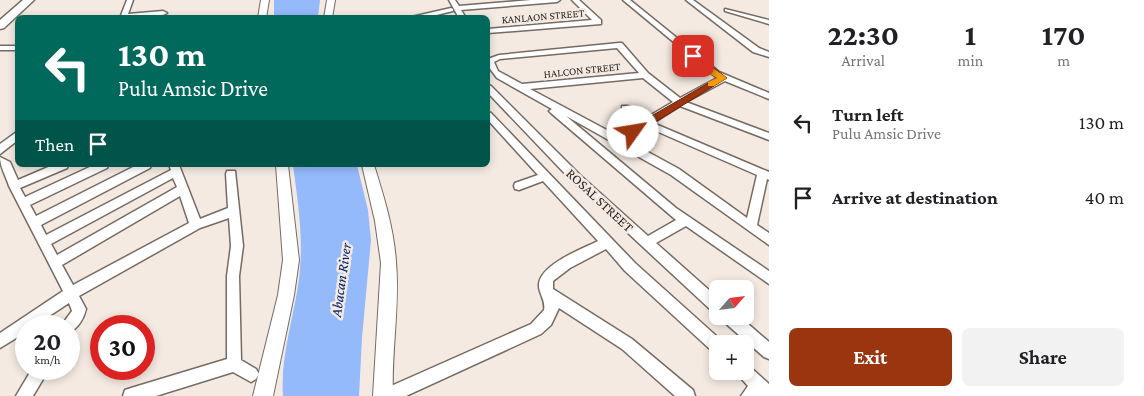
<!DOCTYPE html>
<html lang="en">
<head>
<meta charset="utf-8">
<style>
	:root { --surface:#fff; --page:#f2f2f2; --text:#202124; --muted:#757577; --accent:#9b3510 }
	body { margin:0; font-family:"Crimson Pro",serif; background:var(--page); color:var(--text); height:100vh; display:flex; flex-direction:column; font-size:19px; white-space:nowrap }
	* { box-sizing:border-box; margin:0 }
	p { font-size:16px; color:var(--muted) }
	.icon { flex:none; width:28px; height:28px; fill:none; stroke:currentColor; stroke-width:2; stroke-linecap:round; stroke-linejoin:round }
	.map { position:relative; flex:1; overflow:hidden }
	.panel { display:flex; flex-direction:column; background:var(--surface); width:375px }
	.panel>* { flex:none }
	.banner { position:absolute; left:15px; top:15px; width:475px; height:152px; border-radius:8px; box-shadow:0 2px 8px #0003; background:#00695c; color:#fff; overflow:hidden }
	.needle { width:32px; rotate:62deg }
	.tools { position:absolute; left:709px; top:280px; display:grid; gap:10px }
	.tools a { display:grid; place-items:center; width:45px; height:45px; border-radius:8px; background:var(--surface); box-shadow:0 2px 8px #0003; font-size:25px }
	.speed { position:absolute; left:15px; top:315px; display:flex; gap:10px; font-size:25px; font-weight:700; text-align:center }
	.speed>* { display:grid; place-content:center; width:65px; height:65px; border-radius:50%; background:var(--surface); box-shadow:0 2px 8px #0003; line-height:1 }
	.speed small { font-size:12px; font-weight:400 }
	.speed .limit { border:8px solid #d22; background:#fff; color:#111 }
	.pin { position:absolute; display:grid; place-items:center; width:42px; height:42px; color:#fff; margin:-21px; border-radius:10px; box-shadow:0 2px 8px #0006 }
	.me { position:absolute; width:55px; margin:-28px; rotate:58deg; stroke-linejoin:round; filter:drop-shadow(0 0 4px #0008) }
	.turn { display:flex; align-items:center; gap:18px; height:105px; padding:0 20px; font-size:22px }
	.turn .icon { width:65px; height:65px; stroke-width:2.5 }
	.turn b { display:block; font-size:35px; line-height:42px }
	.then { display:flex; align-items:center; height:48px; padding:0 20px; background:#0003; gap:10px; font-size:19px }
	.eta { display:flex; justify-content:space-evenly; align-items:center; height:85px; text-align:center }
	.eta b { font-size:30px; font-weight:700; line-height:35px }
	.cta { display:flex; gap:10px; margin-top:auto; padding:10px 20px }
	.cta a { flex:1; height:58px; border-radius:8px; background:var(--accent); color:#fff; font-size:20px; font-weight:700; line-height:58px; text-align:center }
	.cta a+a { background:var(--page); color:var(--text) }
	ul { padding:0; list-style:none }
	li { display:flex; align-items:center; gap:15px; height:75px; padding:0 20px }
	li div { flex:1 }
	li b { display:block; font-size:19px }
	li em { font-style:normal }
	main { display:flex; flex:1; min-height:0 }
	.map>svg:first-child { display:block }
	.water { fill:#94bafc }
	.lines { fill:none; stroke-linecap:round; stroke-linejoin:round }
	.minor-casing { stroke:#746b64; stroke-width:3 }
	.tertiary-casing { stroke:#746b64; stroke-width:2 }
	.secondary-casing { stroke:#746b64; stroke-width:3 }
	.minor { fill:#fff; fill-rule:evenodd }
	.tertiary { fill:#fff; fill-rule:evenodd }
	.secondary { fill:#fff; fill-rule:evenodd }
	.route { fill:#9b3510; stroke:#65220a }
	.slow { fill:#f59e0b }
	.labels { text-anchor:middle; stroke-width:5; stroke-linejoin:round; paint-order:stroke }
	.far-street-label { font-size:11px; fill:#2a2623; stroke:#f4eae2 }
	.street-label { font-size:14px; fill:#2a2623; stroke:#f4eae2 }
	.water-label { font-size:15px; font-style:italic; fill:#00216b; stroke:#f4eae2 }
</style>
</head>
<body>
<main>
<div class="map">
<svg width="769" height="396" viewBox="0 0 769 396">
	<rect width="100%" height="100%" fill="#f4eae2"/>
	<!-- water -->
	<g class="water">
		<path d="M274 0H320L318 17H274Z"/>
		<path d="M293 165H357L368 210 371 240 362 338 359 396H283C280 356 294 318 299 279 304 241 298 203 293 165Z"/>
	</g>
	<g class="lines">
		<!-- minor casing -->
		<g class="minor-casing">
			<g id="minor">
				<path d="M127 0H133L128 14 163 11 167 13 163 15 120 18Z"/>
				<path d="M449 0H455L459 6 531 0H560L557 2 461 10 466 18H459Z"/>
				<path d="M572 0H579L601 20V24L488 33V29L592 20Z"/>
				<path d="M623 0H630L719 72 769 93V99L725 81 686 102 769 133V140L680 106 653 123 769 172V180L767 179 757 225 769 233V245L671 175 566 116 676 208 769 271V284L686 226 656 243 718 298V313L713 312 572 181 488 93V85L491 86 580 175 648 236 676 220 551 113 549 111 552 109 497 78 488 66V59L499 55 619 43H622L648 73 680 98 717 78ZM617 48 639 73 522 84 498 71 494 62 500 59ZM643 78 673 102 646 118 628 106H622V110L639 123 618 136 530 89ZM647 127 757 175 747 218 679 169 626 140Z"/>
				<path d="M686 0H693L759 48 769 52V57L753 52Z"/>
				<path d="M451 8 453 9V11L424 18H407Z"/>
				<path d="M725 9 769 20V24L725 11Z"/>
				<rect x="0" y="46" width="18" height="4"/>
				<path d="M488 112 491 113 635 263 723 342 724 344H718V354L713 352 625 271 606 249 570 268 553 281V289L632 339 693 390 695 396H675L622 349 559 308 551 325 541 334 406 396H380L382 390 531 324 544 310C546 300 538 293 539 284 541 264 582 249 598 241L543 181 519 190 515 189 514 186 515 183 538 175 488 120Z"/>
				<path d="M18 131V140L0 154V144Z"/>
				<path d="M0 157 10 162 18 180 53 165H68L67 168 20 188 25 197 94 165H108L107 168 30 205 36 216 137 165H151L150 168 41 225 46 235 171 170 169 165H179L200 219 228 208 226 174 227 171H235L243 246 239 276 241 360 256 369 259 374 256 379 251 382 233 372 156 396H123L125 390 131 388 227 359V276L231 246 229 218 200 228 79 296 86 309C84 318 78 329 69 332V326H61L72 311 69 303 34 326H26V332L0 348V333L63 291 9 186C6 176 0 167 0 157ZM173 178 177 187 57 255 51 244ZM180 196 189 223 73 285 62 265Z"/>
				<path d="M721 316H739L769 342V359L764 357 723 321Z"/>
				<path d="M745 364 749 366 769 384V396H741L748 386 739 376 737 371H745Z"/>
				<path d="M32 369H49L33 396H16Z"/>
			</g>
		</g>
		<!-- tertiary casing -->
		<g class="tertiary-casing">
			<g id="tertiary">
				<path d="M261 0H269L266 18H258Z"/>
				<path d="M327 0H335L332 18H324Z"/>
				<path d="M276 165H288L299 260 294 295 273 396H253L278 295 283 260Z"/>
				<path d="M362 165H374C384 197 394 229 396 262 400 307 391 351 393 396H373L381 263 375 221Z"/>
			</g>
		</g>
		<!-- secondary casing -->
		<g class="secondary-casing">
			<path id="secondary" d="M23 0H34L4 28 0 29V20Z"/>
		</g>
		<!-- minor -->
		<use href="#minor" class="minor"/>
		<!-- tertiary -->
		<use href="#tertiary" class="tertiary"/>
		<!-- secondary -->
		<use href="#secondary" class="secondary"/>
	</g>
	<!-- route -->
	<path class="route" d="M690 54H696L727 78 636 134H629V129L717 78 690 57Z"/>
	<!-- slow -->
	<path class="slow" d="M707 68H713L727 78 714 86H708V82L717 78 707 72Z"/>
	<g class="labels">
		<!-- far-street labels -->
		<g class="far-street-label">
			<text transform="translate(543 16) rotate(-5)" y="4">KANLAON STREET</text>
			<text transform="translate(582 70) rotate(-6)" y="4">HALCON STREET</text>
		</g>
		<!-- street labels -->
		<g class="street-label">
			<text transform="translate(600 200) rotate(43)" y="5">ROSAL STREET</text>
		</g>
		<!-- water labels -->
		<g class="water-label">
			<text transform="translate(341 280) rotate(-82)" y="5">Abacan River</text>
		</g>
	</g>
</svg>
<div class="tools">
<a><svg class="needle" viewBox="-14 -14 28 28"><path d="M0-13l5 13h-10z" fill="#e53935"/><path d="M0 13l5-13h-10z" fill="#757577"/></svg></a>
<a>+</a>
</div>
<div class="speed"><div>20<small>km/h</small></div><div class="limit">30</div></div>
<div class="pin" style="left:693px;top:56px;background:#d93025"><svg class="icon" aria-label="arrive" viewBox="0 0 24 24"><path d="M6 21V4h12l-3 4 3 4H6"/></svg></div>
<svg class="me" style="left:633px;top:132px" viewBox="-20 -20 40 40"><circle r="19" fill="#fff"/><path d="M0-13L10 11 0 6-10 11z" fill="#9b3510"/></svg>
<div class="banner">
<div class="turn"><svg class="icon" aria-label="left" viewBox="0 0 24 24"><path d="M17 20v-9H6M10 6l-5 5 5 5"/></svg><div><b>130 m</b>Pulu Amsic Drive</div></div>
<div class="then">Then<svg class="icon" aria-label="arrive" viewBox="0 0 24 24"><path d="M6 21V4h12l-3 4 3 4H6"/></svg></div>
</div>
</div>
<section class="panel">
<div class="eta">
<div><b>22:30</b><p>Arrival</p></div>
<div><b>1</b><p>min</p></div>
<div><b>170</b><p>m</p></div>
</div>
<ul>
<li><svg class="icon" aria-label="left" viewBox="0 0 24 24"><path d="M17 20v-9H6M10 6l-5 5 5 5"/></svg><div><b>Turn left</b><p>Pulu Amsic Drive</p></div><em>130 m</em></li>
<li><svg class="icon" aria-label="arrive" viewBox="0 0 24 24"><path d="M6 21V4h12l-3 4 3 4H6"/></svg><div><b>Arrive at destination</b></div><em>40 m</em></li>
</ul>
<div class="cta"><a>Exit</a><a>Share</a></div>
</section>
</main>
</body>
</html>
